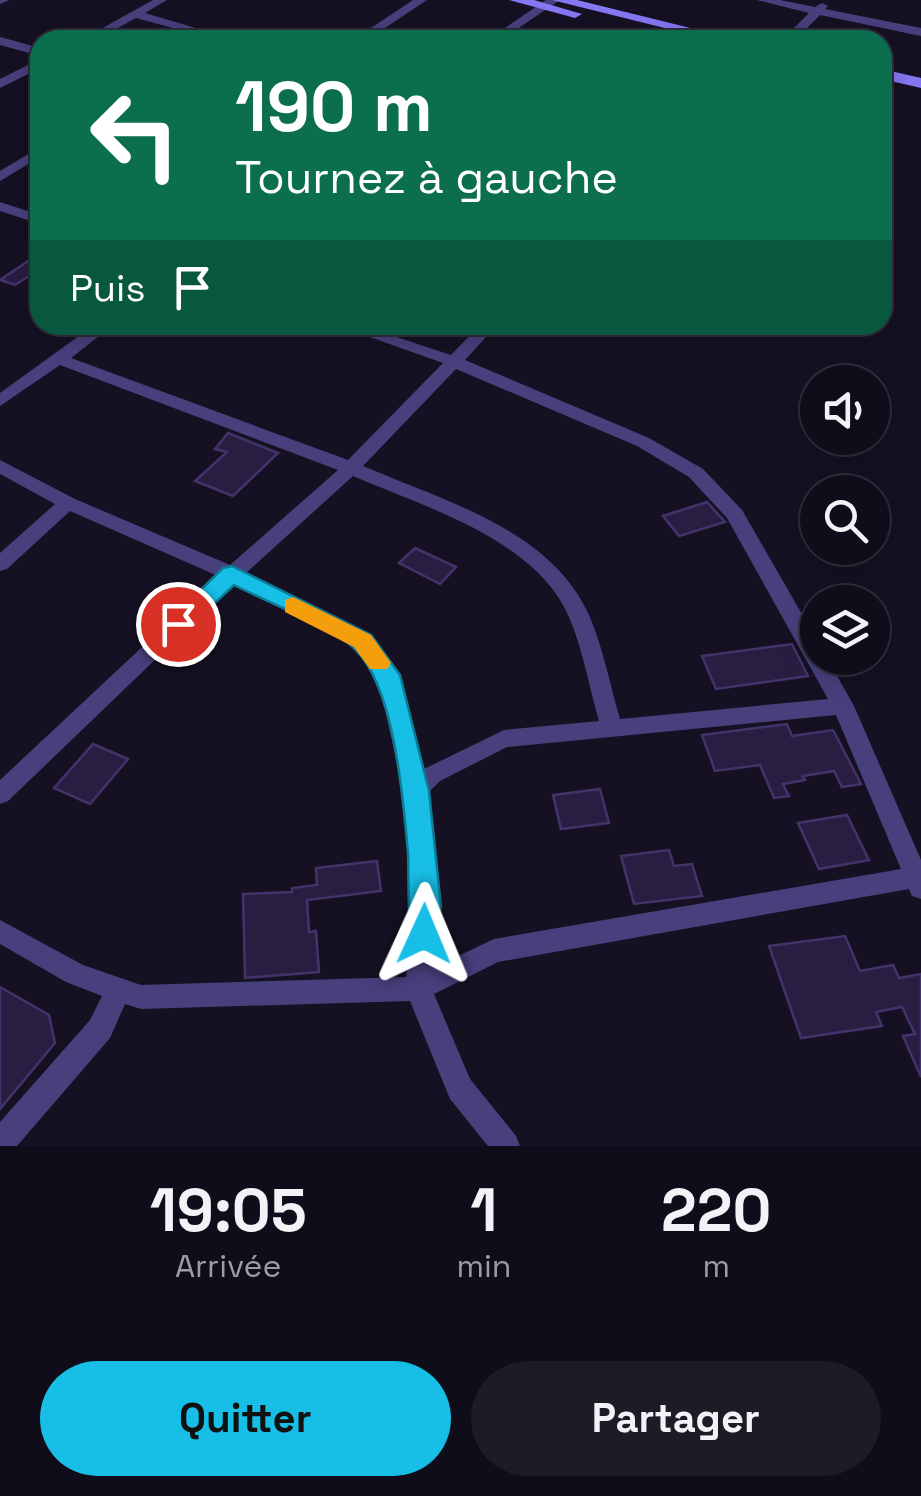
<!DOCTYPE html>
<html lang="fr">
<head>
<meta charset="utf-8">
<style>
	:root { --surface:#100d1a; --page:#1e1b27; --text:#f1f3f6; --muted:#9c9ca2; --line:#302d39; --accent:#17bee6 }
	body { margin:0; font-family:"Space Grotesk",sans-serif; background:var(--page); color:var(--text); height:100vh; display:flex; flex-direction:column; font-size:38px; white-space:nowrap }
	* { box-sizing:border-box; margin:0 }
	p { font-size:32px; color:var(--muted) }
	.icon { flex:none; width:55px; height:55px; fill:none; stroke:currentColor; stroke-width:2; stroke-linecap:round; stroke-linejoin:round }
	.map { position:relative; height:1146px; overflow:hidden }
	.panel { display:flex; flex-direction:column; background:var(--surface); flex:1 }
	.panel>* { flex:none }
	.hud { position:absolute; left:30px; top:30px; width:862px; height:305px; border-radius:30px; box-shadow:0 5px 25px #0003,0 0 0 2px var(--line); background:#0b6e4f; color:#fff; overflow:hidden }
	.buttons { position:absolute; left:800px; top:365px; display:grid; gap:20px }
	.buttons a { display:grid; place-items:center; width:90px; height:90px; border-radius:50%; background:var(--surface); box-shadow:0 5px 25px #0003,0 0 0 2px var(--line); font-size:50px }
	.pin { position:absolute; display:grid; place-items:center; width:85px; height:85px; color:#fff; margin:-42px; border:5px solid #fff; border-radius:50%; box-shadow:0 2px 10px #0007 }
	.me { position:absolute; width:110px; margin:-55px; rotate:1deg; stroke-linejoin:round; filter:drop-shadow(0 0 8px #0008) }
	.turn { display:flex; align-items:center; gap:35px; height:210px; padding:0 40px; font-size:45px }
	.turn .icon { width:130px; height:130px; stroke-width:2.5 }
	.turn b { display:block; font-size:70px; line-height:85px }
	.then { display:flex; align-items:center; height:95px; padding:0 40px; background:#0003; gap:20px; font-size:38px }
	.eta { display:flex; justify-content:space-evenly; align-items:center; height:170px; text-align:center }
	.eta b { font-size:60px; font-weight:800; line-height:70px }
	.primary-button { display:flex; gap:20px; margin-top:auto; padding:20px 40px }
	.primary-button a { flex:1; height:115px; border-radius:60px; background:var(--accent); color:#111; font-size:40px; font-weight:800; line-height:115px; text-align:center }
	.primary-button a+a { background:var(--page); color:var(--text) }
	.map>svg:first-child { display:block }
	.building { fill:#291e42; stroke:#43336b; stroke-width:2.5 }
	.lines { fill:none; stroke-linecap:round; stroke-linejoin:round }
	.street { fill:#48407d; fill-rule:evenodd }
	.secondary { fill:#8577f1; fill-rule:evenodd }
	.route { fill:#17bee6; stroke:#0f7c96; stroke-width:2.5 }
	.slow { fill:#f59e0b }
</style>
</head>
<body>
<div class="map">
<svg width="921" height="1146" viewBox="0 0 921 1146">
	<rect width="100%" height="100%" fill="#151123"/>
	<!-- building -->
	<g class="building">
		<path d="M40 253V269L15 285 0 280Z"/>
		<path d="M228 433 278 453 233 496 195 481 227 452 215 449Z"/>
		<path d="M707 502 725 522 679 536 663 516Z"/>
		<path d="M415 548 456 567 440 584 399 563Z"/>
		<path d="M792 644 808 676 716 689 702 656Z"/>
		<path d="M787 724 792 736 833 730 861 784 842 787 834 771 803 776 805 780 783 784 789 796 774 798 760 765 715 771 702 735Z"/>
		<path d="M93 744 128 759 90 804 54 788Z"/>
		<path d="M600 789 609 823 561 829 553 795Z"/>
		<path d="M847 815 869 860 819 869 798 823Z"/>
		<path d="M669 850 674 866 692 864 702 896 634 904 621 856Z"/>
		<path d="M377 861 381 891 307 900 309 932 316 931 319 972 245 978 243 894 292 892V888L317 885 316 868Z"/>
		<path d="M845 936 860 971 893 965 899 978 921 974V1077L903 1036 915 1034 902 1007 876 1012 882 1026 801 1038 769 946Z"/>
		<path d="M0 987 49 1015 55 1043 0 1109Z"/>
	</g>
	<g class="lines">
		<!-- street -->
		<g class="street">
			<path d="M0 0H9L0 4Z"/>
			<path d="M153 0H167L145 13 236 40H217L136 18 96 40H81Z"/>
			<path d="M413 0H427L367 40H353Z"/>
			<path d="M546 0H560L501 40H487Z"/>
			<path d="M757 0H780L815 7 822 3 828 6 825 9 921 28V36L820 15 795 40H782L809 13Z"/>
			<path d="M0 37 40 48V56L0 45Z"/>
			<path d="M40 59V68L0 88V79Z"/>
			<path d="M40 147V157L0 181V171Z"/>
			<path d="M0 202 40 215V224L0 211Z"/>
			<path d="M94 325H113L71 358 348 460 443 363 336 325H360L451 355 480 325H497L465 360 649 438 703 469 742 510 818 642V658H827L854 706 921 860V899L912 896 909 889 498 962 434 994 470 1079 516 1136 520 1146H488L450 1099 410 1001 141 1009 125 1004 110 1038 17 1146H0V1122L90 1020 102 996 66 982 0 944V920L83 965 141 985 406 977 414 907 403 791 378 677 355 646 234 584 8 801 0 804V780L218 576 70 511 7 569 0 571V553L55 504 0 474V460L75 499 230 565 338 470 60 365 0 406V393ZM456 369 637 446 689 477 727 518 828 699 620 719C610 685 603 647 589 615 550 529 444 501 363 466ZM353 476C424 507 536 539 569 617 583 649 589 687 599 721L504 730 422 770 399 675 369 636 246 573ZM836 715 901 869 494 939 433 968 440 907 427 794 440 781 507 747Z"/>
		</g>
		<!-- secondary -->
		<g class="secondary">
			<path d="M509 0H534L582 14 575 18Z"/>
			<path d="M552 0H577L739 40H713Z"/>
			<path d="M882 69 921 78V88L882 79Z"/>
		</g>
	</g>
	<!-- route -->
	<path class="route" d="M232 566 371 635 400 675 429 791 441 907 434 943 424 947 414 943C407 930 409 873 408 853 403 799 395 688 355 649 334 628 263 600 234 585L186 630 178 633 166 624 223 568Z"/>
	<!-- slow -->
	<path class="slow" d="M293 597 371 635 391 663 387 669H370L354 647 285 612V600Z"/>
</svg>
<div class="buttons">
<a><svg class="icon" aria-label="sound" viewBox="0 0 24 24"><path d="M4 9h4l5-4v14l-5-4H4zM17 9q2 3 0 6"/></svg></a>
<a><svg class="icon" aria-label="search" viewBox="0 0 24 24"><circle cx="10" cy="10" r="6"/><path d="M15 15l6 6"/></svg></a>
<a><svg class="icon" aria-label="layers" viewBox="0 0 24 24"><path d="M12 4l9 5-9 5-9-5zM3 14l9 5 9-5"/></svg></a>
</div>
<div class="pin" style="left:178px;top:624px;background:#d93025"><svg class="icon" aria-label="arrive" viewBox="0 0 24 24"><path d="M6 21V4h12l-3 4 3 4H6"/></svg></div>
<svg class="me" style="left:424px;top:934px" viewBox="-20 -20 40 40"><path d="M0-17L14 15 0 8-14 15z" fill="#17bee6" stroke="#fff" stroke-width="4"/></svg>
<div class="hud">
<div class="turn"><svg class="icon" aria-label="left" viewBox="0 0 24 24"><path d="M17 20v-9H6M10 6l-5 5 5 5"/></svg><div><b>190 m</b>Tournez à gauche</div></div>
<div class="then">Puis<svg class="icon" aria-label="arrive" viewBox="0 0 24 24"><path d="M6 21V4h12l-3 4 3 4H6"/></svg></div>
</div>
</div>
<section class="panel">
<div class="eta">
<div><b>19:05</b><p>Arrivée</p></div>
<div><b>1</b><p>min</p></div>
<div><b>220</b><p>m</p></div>
</div>
<div class="primary-button"><a>Quitter</a><a>Partager</a></div>
</section>
</body>
</html>
